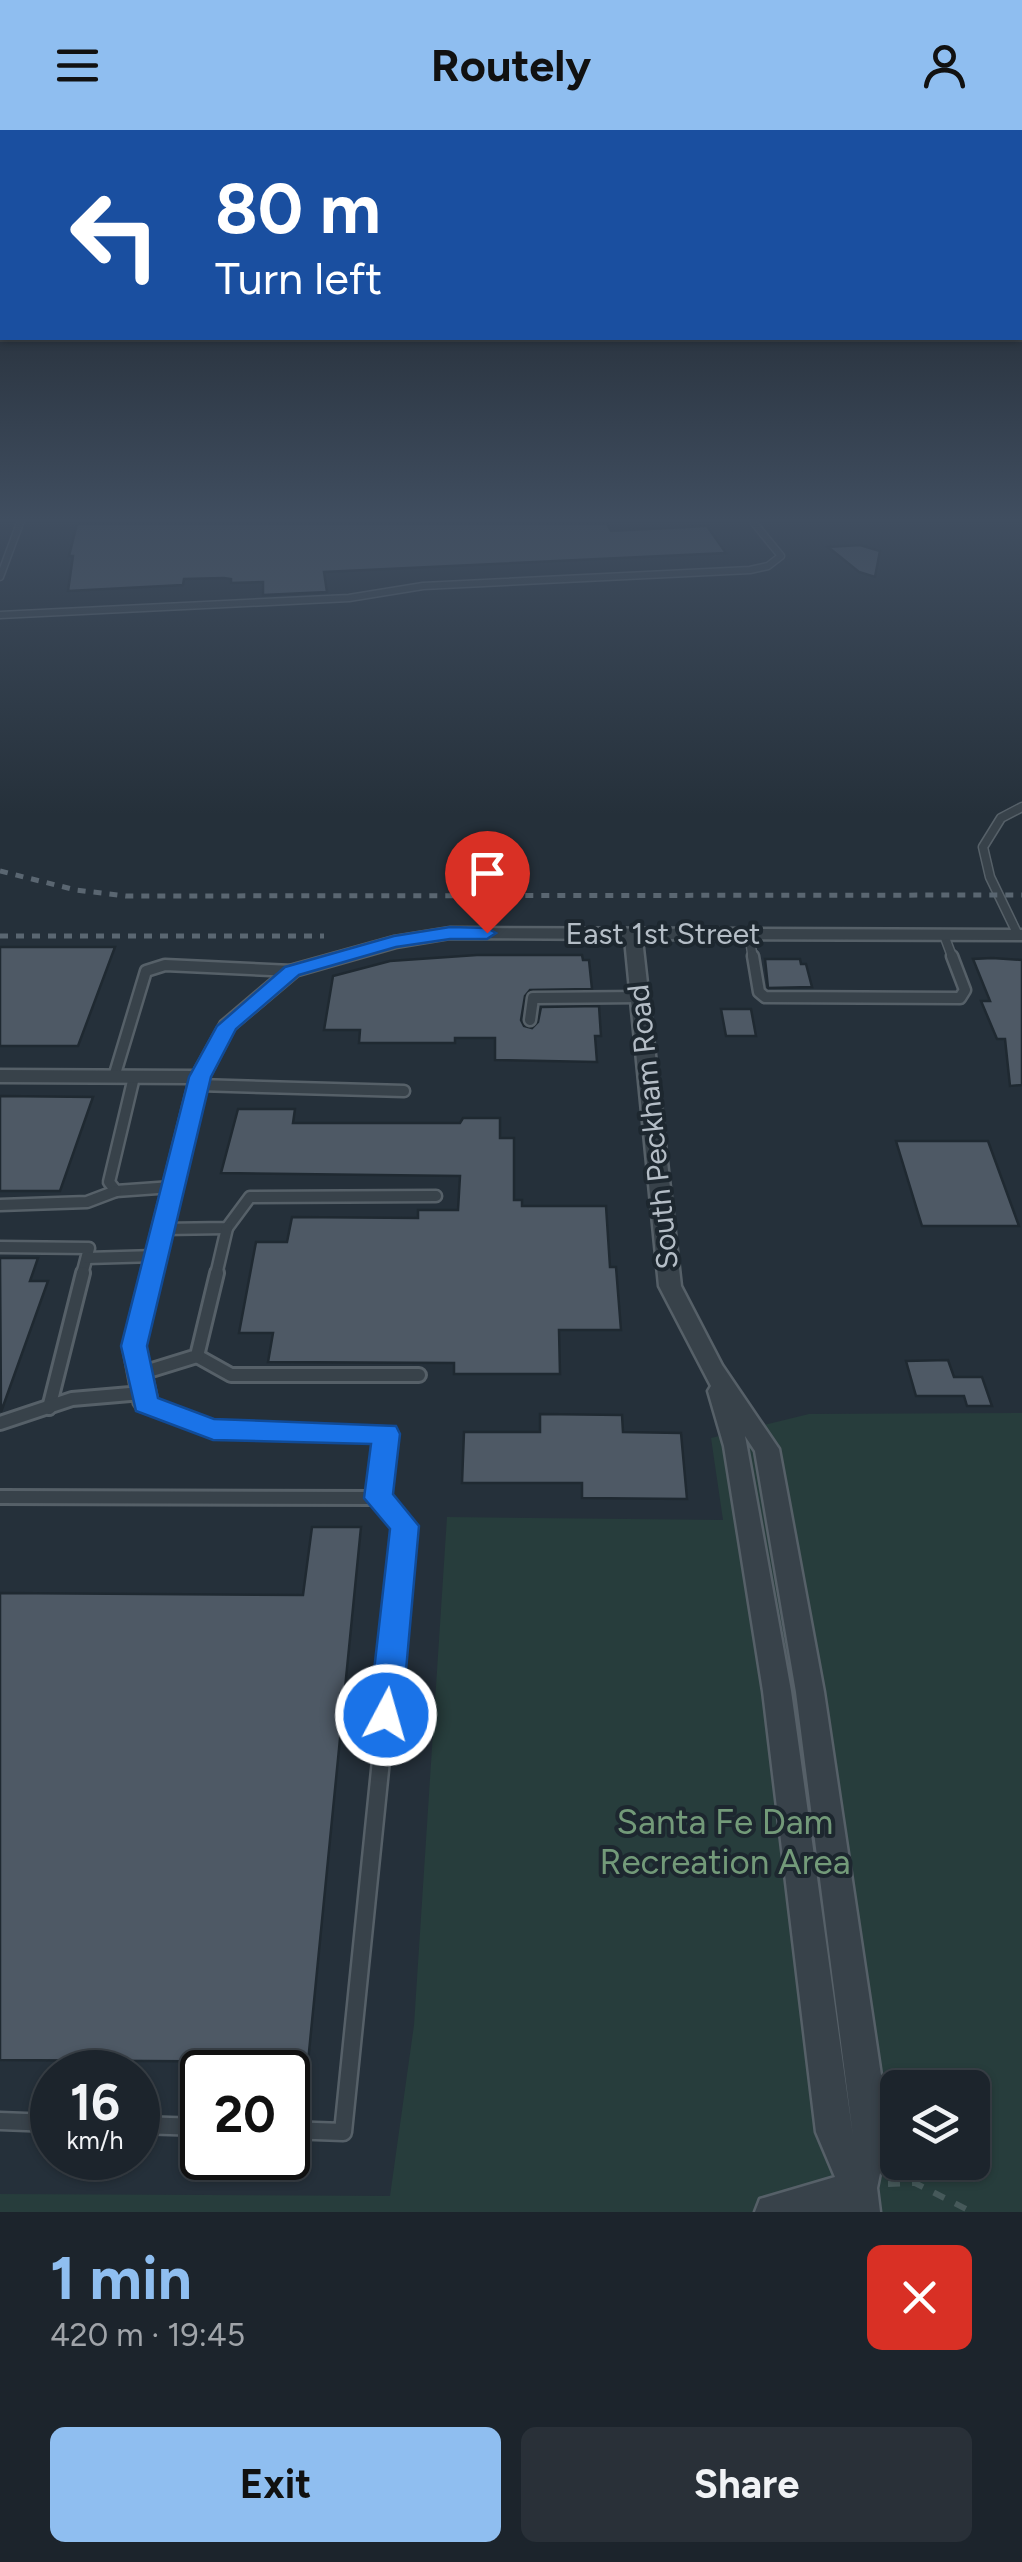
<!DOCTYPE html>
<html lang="en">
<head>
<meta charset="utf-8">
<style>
	:root { --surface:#1c242c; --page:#293038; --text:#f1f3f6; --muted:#a0a4a9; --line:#3a4148; --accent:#8fbef0 }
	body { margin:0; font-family:Figtree,sans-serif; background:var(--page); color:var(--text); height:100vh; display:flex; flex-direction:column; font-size:38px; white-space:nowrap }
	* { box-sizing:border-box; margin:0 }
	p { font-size:32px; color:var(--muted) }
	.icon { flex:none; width:55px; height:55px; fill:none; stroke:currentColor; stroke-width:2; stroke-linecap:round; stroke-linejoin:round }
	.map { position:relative; height:2082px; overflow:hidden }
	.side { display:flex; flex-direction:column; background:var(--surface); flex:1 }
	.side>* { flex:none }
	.hud { position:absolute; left:0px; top:0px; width:1022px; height:210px; box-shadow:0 2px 8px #0004,0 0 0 2px var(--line); background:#1a4fa0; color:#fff; overflow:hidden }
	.tools { position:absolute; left:880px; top:1940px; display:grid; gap:20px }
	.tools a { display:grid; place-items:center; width:110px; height:110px; border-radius:15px; background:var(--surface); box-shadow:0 2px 8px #0004,0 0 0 2px var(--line); font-size:50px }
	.speed { position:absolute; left:30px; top:1920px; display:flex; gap:20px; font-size:50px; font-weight:700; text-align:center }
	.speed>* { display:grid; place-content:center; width:130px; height:130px; border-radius:50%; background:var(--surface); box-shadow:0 2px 8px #0004,0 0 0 2px var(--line); line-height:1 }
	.speed small { font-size:25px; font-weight:400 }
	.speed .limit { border:5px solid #111; border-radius:15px; background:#fff; color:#111 }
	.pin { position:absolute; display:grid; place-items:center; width:85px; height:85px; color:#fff; margin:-102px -42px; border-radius:50% 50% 50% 0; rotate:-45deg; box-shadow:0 0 10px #0007 }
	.pin .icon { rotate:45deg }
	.me { position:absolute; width:110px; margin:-55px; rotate:6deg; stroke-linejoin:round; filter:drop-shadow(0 0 8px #0008) }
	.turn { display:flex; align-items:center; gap:35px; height:210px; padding:0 50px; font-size:45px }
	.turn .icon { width:130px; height:130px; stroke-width:2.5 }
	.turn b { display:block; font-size:70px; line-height:85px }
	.round { display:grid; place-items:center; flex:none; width:105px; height:105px; border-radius:15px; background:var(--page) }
	.summary { display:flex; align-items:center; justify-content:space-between; height:170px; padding:0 50px }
	h1 { font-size:60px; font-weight:700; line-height:75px; color:var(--accent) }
	.action { display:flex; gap:20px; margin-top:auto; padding:20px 50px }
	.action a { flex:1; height:115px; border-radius:15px; background:var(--accent); color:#111; font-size:40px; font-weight:700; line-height:115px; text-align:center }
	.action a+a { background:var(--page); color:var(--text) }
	header { display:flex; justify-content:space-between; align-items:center; height:130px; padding:0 50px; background:var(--accent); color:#111; font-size:45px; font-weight:700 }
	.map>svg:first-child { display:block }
	.green { fill:#273d3c; fill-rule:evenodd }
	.building { fill:#4e5965; stroke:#1f2931; stroke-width:2.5 }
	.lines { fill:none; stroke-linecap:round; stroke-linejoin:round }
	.service-far4-casing { stroke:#566068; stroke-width:9 }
	.service-far3-casing { stroke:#566068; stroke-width:11 }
	.service-far2-casing { stroke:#566068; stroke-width:15 }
	.service-far1-casing { stroke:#566068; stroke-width:18 }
	.service-casing { stroke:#566068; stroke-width:21 }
	.minor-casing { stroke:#566068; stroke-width:5 }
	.path { stroke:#46595a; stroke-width:6; stroke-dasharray:12 12; stroke-linecap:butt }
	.service-far4 { stroke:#38424a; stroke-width:6 }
	.service-far3 { stroke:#38424a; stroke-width:8 }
	.service-far2 { stroke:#38424a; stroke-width:10 }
	.service-far1 { stroke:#38424a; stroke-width:12 }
	.service { stroke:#38424a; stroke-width:16 }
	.minor { fill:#38424a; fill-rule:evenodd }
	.rail { stroke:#5a6671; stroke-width:5; stroke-dasharray:8 8; stroke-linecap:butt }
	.route { fill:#1a73e8; stroke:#114b97; stroke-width:2.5 }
	.labels { text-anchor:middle; stroke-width:8; stroke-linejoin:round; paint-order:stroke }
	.street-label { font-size:30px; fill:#b4bdc6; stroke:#1d272f }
	.near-park-label { font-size:35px; fill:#739a79; stroke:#1d272f }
</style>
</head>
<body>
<header><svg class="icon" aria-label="menu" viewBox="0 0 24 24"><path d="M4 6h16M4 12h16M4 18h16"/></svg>Routely<svg class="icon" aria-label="person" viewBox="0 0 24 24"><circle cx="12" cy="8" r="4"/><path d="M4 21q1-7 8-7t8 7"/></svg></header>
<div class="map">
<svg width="1022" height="2082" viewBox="0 0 1022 2082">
	<rect width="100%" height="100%" fill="#25303a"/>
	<!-- green -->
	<path class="green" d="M1022 1283V2082H0V2064L390 2066 414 1895 447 1387 723 1390 711 1308 809 1284ZM898 1958H972V2032H898Z"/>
	<!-- building -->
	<g class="building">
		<path d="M77 394H607L611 401 707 396 726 423 324 442 327 462 263 465V452L231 453V449L224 448 184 449 183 455 68 461 73 426H69Z"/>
		<path d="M860 415 880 421 875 447 859 442 828 417Z"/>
		<path d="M0 817H115L78 916H0Z"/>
		<path d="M477 825H582L583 830H589L592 859 530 860 525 866 521 890 524 896 532 898 538 892 541 877 599 876 601 906H595L597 932 495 930V908H455V913H359L360 900H324L333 846 390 831Z"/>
		<path d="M992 828 1022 830V955L1010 956 1005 909H997L981 871H990L973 829Z"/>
		<path d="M765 829H800L801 834H806L812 857 768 858Z"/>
		<path d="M721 879H751L756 906H726Z"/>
		<path d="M0 966 93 967 60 1061H0Z"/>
		<path d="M238 979H295L293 993H460L463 988H500V1008H514V1070H522V1076H606L610 1137H616L621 1200H559L560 1244H454V1233L268 1232 273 1203H239L256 1112H287L292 1087 418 1088V1080H458L460 1046 221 1043Z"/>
		<path d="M896 1011H988L1019 1096H922Z"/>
		<path d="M0 1128H38L30 1151H48L1 1282Z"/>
		<path d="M948 1230 954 1247H982L992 1276H967L964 1266H916L906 1231Z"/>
		<path d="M540 1284 622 1285 623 1302 681 1303 687 1369 582 1368V1353H462L464 1302H540Z"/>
		<path d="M312 1397H361L308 1932 0 1930V1463L303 1465Z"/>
	</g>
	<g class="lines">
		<!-- service-far4 casing -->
		<g class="service-far4-casing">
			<g id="service-far4">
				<path d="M0 447 20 393"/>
				<path d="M0 485 349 468 423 456 750 440 768 436 781 426 754 393"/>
			</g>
		</g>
		<!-- service-far3 casing -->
		<g class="service-far3-casing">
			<g id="service-far3">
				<path d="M749 804 753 829"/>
				<path d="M944 805 953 829"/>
				<path d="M1018 805 990 747 983 717 1001 688 1022 677"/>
			</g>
		</g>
		<!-- service-far2 casing -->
		<g class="service-far2-casing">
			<g id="service-far2">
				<path d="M753 826 759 862 765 867 960 868 965 860 952 826"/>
				<path d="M530 890 533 868 640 867"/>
				<path d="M114 947 146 841 165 835 292 841"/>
				<path d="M134 947 109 1052 116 1061 172 1057"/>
				<path d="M198 955 404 961"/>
				<path d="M0 1075 87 1072 116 1061"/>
				<path d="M163 1099 227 1098 250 1067 436 1066"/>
				<path d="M0 1117 89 1118 82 1145"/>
				<path d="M87 1128 156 1126"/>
				<path d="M216 1145 227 1098"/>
			</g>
		</g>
		<!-- service-far1 casing -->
		<g class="service-far1-casing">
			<g id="service-far1">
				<path d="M197 1226 231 1245H419"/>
				<path d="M142 1243 197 1226 217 1143"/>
				<path d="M49 1278 83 1143"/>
				<path d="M0 1293 72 1269 142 1263"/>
				<path d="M0 1367 379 1368 386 1304 213 1299 147 1274"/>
				<path d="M379 1368 405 1396 389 1554"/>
			</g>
		</g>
		<!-- service casing -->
		<g class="service-casing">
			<g id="service">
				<path d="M0 1991 52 1993"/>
				<path d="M138 1995 202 1997"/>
				<path d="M288 2000 343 2002 389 1552"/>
			</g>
		</g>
		<!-- minor casing -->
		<g class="minor-casing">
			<path id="minor" d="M450 798 1022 800V810L642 809 681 1156 722 1235 779 1319 824 1562 889 1999 877 2058 880 2082H755L760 2069 835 2047 816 2002 763 1561 724 1316 708 1261 711 1256 659 1156 625 809 450 808 396 817 298 845 234 899 209 947 145 1216 158 1274 154 1280 146 1283 138 1280 134 1274 123 1216 189 953 0 952V940L194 941 221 892 286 837 394 807ZM745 1306 755 1321 796 1562 853 2006 791 1561Z"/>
		</g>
		<!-- path -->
		<path class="path" d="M888 2054 915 2053 972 2082"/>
		<!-- service-far4 -->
		<use href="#service-far4" class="service-far4"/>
		<!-- service-far3 -->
		<use href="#service-far3" class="service-far3"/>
		<!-- service-far2 -->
		<use href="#service-far2" class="service-far2"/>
		<!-- service-far1 -->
		<use href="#service-far1" class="service-far1"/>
		<!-- service -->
		<use href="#service" class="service"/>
		<!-- minor -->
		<use href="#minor" class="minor"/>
		<!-- rail -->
		<g class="rail">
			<path d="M0 741 76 760 126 766 1022 765"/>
			<path d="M0 806H324"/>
		</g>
	</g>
	<!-- sky -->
	<linearGradient id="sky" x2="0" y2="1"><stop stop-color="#141a20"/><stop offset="0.57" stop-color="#404e60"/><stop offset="1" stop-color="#404e60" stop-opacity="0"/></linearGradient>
	<rect width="1022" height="685" fill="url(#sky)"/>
	<!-- route -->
	<path class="route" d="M450 797 487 798 496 803 487 809H450L396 817 299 845 236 899 211 947 147 1216 158 1268 214 1289 396 1296 400 1304 393 1364 419 1396 402 1585 397 1596 386 1600 374 1596 369 1585 390 1399 364 1368 371 1314 213 1310 136 1281 121 1216 189 947 217 896 285 837 394 806Z"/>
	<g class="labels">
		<!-- street labels -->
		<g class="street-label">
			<text x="663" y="814">East 1st Street</text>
			<text transform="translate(653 997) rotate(-96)" y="10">South Peckham Road</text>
		</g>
		<!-- near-park labels -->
		<g class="near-park-label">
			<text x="725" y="1704">Santa Fe Dam<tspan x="725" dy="40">Recreation Area</tspan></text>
		</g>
	</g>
</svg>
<div class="tools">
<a><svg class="icon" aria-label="layers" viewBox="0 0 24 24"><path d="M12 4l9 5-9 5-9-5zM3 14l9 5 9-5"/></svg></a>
</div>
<div class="speed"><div>16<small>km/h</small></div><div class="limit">20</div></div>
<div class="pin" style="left:487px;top:803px;background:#d93025"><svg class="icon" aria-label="arrive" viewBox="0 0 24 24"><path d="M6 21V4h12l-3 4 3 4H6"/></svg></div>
<svg class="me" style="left:386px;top:1585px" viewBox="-20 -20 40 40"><circle r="17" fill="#1a73e8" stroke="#fff" stroke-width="3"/><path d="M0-11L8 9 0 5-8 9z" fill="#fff"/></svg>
<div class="hud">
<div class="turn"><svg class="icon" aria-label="left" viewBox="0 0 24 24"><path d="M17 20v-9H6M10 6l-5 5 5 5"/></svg><div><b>80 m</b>Turn left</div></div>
</div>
</div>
<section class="side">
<div class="summary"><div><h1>1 min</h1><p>420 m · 19:45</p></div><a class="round" style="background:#d93025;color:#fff"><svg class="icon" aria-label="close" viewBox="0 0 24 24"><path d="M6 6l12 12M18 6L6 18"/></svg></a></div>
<div class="action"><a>Exit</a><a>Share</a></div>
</section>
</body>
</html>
